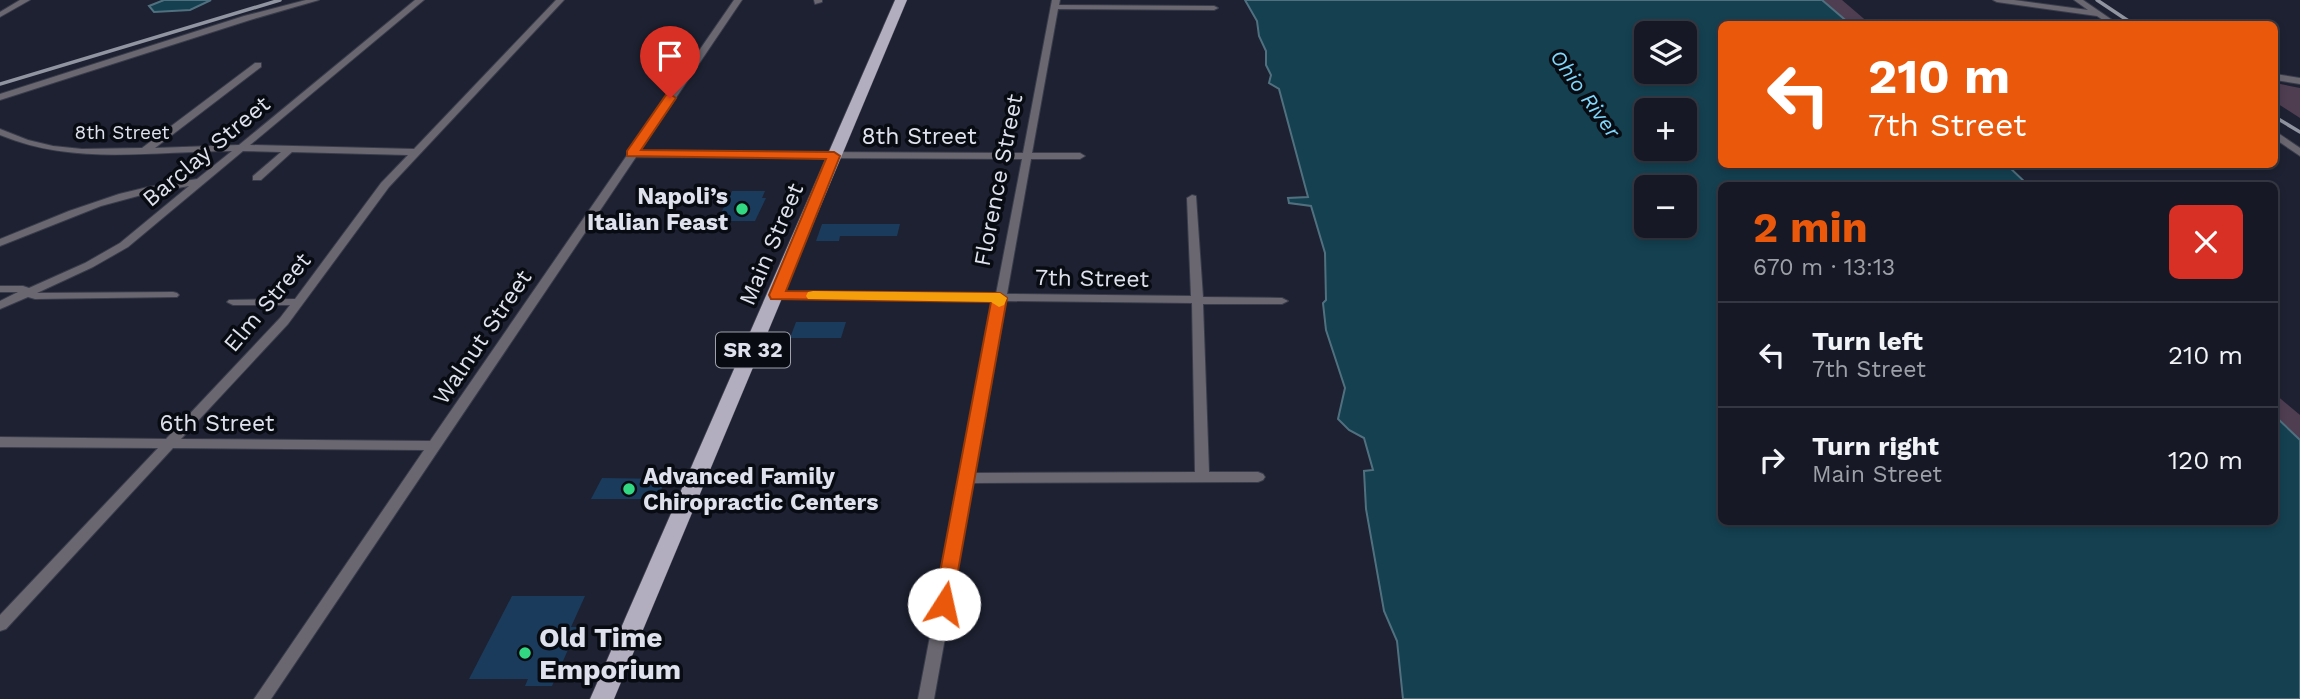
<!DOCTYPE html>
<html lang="en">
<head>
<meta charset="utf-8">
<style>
	:root { --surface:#161925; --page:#1f222d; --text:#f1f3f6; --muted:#9ea0a7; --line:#353842; --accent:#ea580c }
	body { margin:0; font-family:"Work Sans",sans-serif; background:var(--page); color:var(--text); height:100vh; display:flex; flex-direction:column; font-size:26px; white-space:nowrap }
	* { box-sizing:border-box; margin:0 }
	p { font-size:23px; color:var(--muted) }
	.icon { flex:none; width:38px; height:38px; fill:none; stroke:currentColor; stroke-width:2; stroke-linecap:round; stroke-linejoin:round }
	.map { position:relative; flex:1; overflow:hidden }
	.details { position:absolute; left:1718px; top:182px; width:560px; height:343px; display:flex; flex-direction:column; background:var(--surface); border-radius:10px; box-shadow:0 4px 10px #0003,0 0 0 2px var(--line) }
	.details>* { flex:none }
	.guide { position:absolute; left:1718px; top:21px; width:560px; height:147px; border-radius:10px; box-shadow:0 4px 10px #0003,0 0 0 2px var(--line); background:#ea580c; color:#fff; overflow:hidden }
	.tools { position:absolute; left:1634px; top:21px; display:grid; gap:14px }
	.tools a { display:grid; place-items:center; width:63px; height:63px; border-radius:10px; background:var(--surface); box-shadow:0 4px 10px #0003,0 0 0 2px var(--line); font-size:35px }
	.pin { position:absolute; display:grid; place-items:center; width:60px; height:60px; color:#fff; margin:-72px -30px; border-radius:50% 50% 50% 0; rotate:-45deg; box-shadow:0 0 7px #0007 }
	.pin .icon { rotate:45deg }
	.me { position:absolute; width:77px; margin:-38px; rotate:10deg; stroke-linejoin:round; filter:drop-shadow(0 0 5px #0008) }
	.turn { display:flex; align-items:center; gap:24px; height:147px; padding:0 35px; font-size:32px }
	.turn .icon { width:91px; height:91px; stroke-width:2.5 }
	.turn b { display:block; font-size:49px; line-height:60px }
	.round { display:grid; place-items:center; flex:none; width:74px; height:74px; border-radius:10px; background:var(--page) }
	.overview { display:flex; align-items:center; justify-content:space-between; height:119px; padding:0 35px }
	h1 { font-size:42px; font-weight:700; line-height:52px; color:var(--accent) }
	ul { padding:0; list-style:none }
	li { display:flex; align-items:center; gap:21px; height:105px; padding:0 35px; border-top:2px solid var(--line) }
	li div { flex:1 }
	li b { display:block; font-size:26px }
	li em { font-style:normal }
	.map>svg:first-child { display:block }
	.green { fill:#4f3d52 }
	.water { fill:#144050; stroke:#51707f; stroke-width:2; fill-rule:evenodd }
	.building { fill:#1b3b5c }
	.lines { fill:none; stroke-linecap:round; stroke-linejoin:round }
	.minor-casing { stroke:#383c4b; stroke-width:2 }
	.primary-casing { stroke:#383c4b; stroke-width:1 }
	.minor { fill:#6a6770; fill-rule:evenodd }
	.primary { fill:#b2adbf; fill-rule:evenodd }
	.rail { stroke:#9194a1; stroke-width:3.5 }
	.route { fill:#ea580c; stroke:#983908; stroke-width:2 }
	.slow { fill:#f59e0b }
	.poi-dot { fill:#33d882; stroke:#090b12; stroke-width:2.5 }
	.labels { text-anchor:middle; stroke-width:7; stroke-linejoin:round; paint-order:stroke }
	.far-street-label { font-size:19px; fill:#dfe1ec; stroke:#090b12 }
	.far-water-label { font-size:21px; font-style:italic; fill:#7fd7fb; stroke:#090b12 }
	.shield { fill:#090b12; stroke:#9fa1ab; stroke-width:2 }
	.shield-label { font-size:21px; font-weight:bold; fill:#dfe1ec }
	.street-label { font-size:23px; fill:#dfe1ec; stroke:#090b12 }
	.poi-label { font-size:23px; font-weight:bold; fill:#dfe1ec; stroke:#090b12; text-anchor:end }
	.near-poi-label { font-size:28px; font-weight:bold; fill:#dfe1ec; stroke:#090b12; text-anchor:start }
</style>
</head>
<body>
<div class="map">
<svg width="2300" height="699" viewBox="0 0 2300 699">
	<rect width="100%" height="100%" fill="#1d2131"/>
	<!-- green -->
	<g class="green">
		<path d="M1822 0H1842L1870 24H1850Z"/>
		<path d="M2275 83 2300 88V118L2275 102Z"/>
		<path d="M2275 394 2300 415V440L2275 416Z"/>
	</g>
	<!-- water -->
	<g class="water">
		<path d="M164 0H211L190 10 154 12 149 6Z"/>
		<path d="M1245 0H1822L1850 24H1722V164L2007 165 2028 185 1722 186V522H2275V416L2300 440V699H1403L1397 641 1384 611 1366 509 1364 471 1373 470 1364 438 1349 430 1338 419 1345 388 1326 330 1323 303 1326 300 1325 253 1311 206 1289 203 1288 198 1308 197 1279 89 1269 83 1271 75 1266 65V51L1259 36 1257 21ZM1647 33H1685V72H1647ZM1647 110H1685V149H1647ZM1647 187H1685V226H1647Z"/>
	</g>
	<!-- building -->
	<g class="building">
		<path d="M732 191H765L762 198H766L755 221H717Z"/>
		<path d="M822 224H900L897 236H840L839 241H816Z"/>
		<path d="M796 322H846L841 338H790Z"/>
		<path d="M602 478 666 479 657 499H591Z"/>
		<path d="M512 596H585L571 627H578L552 686H525L528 679H469Z"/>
	</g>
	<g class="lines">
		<!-- minor casing -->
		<g class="minor-casing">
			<g id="minor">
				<path d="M20 0H30L0 17V12Z"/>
				<path d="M306 0H319L250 20 0 100V94L244 16Z"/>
				<path d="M415 0H424L250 145 414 149 556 0H564L389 187 288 324 181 439 430 441 734 0H742L640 151 1023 153 1052 0H1060L1059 5 1214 6 1218 8 1214 10 1058 9 1032 153H1080L1085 156 1080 159H1031L1007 294 1191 296 1187 198 1192 195 1196 196 1203 297 1282 298 1288 301 1282 304H1203L1209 472H1258L1263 474 1265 477 1263 480 1258 482 973 483 934 699H918L994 301 776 298 770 295 776 292 996 294 1022 159 636 157 271 699H254L424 450 173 448 6 629 0 631V615L158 448 0 447V437L166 439 280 318 290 305H233L227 302 229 300 295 299 381 183 408 155 292 152 261 180H253V176L281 152 243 151 128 247 93 267 37 293 173 292 177 293 179 295 177 297 35 299 28 297 0 309V301L18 292H0V286H23L29 288 85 263 120 243 189 186 149 193 101 206 0 246V239L69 211 119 194 148 187 197 179 232 151C153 151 74 166 0 135V129L28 140 53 146 82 149 142 148 255 63H261V67L155 148 239 145ZM1006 301 1192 303 1195 472 975 473Z"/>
				<path d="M814 0H822V2L815 4Z"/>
				<path d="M1993 0H2014L2088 10 2074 0H2083L2118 24H2109L2097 16 1997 2Z"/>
				<path d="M2275 74 2300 78V84L2275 80Z"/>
				<path d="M2275 131 2300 148V156L2275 139Z"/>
			</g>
		</g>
		<!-- primary casing -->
		<g class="primary-casing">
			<path id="primary" d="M895 0H907L614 699H590Z"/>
		</g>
		<!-- minor -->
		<use href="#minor" class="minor"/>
		<!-- primary -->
		<use href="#primary" class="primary"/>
		<!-- rail -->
		<g class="rail">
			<path d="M2097 0 2133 24"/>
			<path d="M0 84 280 0"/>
			<path d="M2275 117 2300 132"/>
		</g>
	</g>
	<!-- route -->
	<path class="route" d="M670 94 676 98 641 150 834 152 840 156 786 291 1000 293 1007 298 951 610 944 612 937 610 934 604 991 302 771 299 769 295 826 159 627 156V151L666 95Z"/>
	<!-- slow -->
	<path class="slow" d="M813 291 1000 293 1007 298 1004 305 999 307 991 302 808 299 806 296 808 292Z"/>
	<!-- markers -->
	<g class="poi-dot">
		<circle cx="742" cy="209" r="7"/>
		<circle cx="629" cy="489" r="7"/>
		<circle cx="525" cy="653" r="7"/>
	</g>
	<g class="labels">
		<!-- far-street labels -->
		<g class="far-street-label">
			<text x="122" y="139">8th Street</text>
		</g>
		<!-- far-water labels -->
		<g class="far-water-label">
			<text transform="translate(1585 94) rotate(54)" y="7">Ohio River</text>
		</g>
		<!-- shield labels -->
		<rect class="shield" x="716" y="332.5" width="74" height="35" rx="5"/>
		<g class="shield-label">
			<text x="753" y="357">SR 32</text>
		</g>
		<!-- street labels -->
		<g class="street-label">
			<text x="919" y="144">8th Street</text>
			<text transform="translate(206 151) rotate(-40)" y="8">Barclay Street</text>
			<text transform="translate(998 180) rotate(-79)" y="8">Florence Street</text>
			<text transform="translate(771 244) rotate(-67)" y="8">Main Street</text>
			<text transform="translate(1092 278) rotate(1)" y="8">7th Street</text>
			<text transform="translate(267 302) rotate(-50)" y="8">Elm Street</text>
			<text transform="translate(482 337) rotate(-56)" y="8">Walnut Street</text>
			<text x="217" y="431">6th Street</text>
		</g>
		<!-- poi labels -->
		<g class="poi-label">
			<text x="728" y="204">Napoli’s<tspan x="728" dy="26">Italian Feast</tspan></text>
			<text x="643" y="484" text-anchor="start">Advanced Family<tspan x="643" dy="26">Chiropractic Centers</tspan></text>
		</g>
		<!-- near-poi labels -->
		<g class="near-poi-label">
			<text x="539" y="647">Old Time<tspan x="539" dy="32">Emporium</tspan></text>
		</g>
	</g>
</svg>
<div class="tools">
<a><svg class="icon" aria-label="layers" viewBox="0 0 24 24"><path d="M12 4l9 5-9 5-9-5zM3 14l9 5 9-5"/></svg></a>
<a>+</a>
<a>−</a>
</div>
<div class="pin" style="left:670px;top:98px;background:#d93025"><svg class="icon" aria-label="arrive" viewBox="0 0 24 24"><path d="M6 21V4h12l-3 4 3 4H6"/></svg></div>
<svg class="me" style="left:944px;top:604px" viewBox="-20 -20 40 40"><circle r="19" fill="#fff"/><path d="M0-13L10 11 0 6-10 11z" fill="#ea580c"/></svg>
<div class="guide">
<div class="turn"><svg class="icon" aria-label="left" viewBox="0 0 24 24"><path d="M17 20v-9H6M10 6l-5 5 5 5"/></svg><div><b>210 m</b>7th Street</div></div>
</div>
<section class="details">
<div class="overview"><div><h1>2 min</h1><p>670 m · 13:13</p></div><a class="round" style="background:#d93025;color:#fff"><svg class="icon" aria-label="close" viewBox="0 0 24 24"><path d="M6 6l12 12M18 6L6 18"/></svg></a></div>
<ul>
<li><svg class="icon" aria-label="left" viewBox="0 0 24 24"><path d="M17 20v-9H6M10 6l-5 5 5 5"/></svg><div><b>Turn left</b><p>7th Street</p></div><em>210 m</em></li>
<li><svg class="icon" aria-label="right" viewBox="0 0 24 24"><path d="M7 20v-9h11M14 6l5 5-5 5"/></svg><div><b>Turn right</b><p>Main Street</p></div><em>120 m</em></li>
</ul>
</section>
</div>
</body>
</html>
